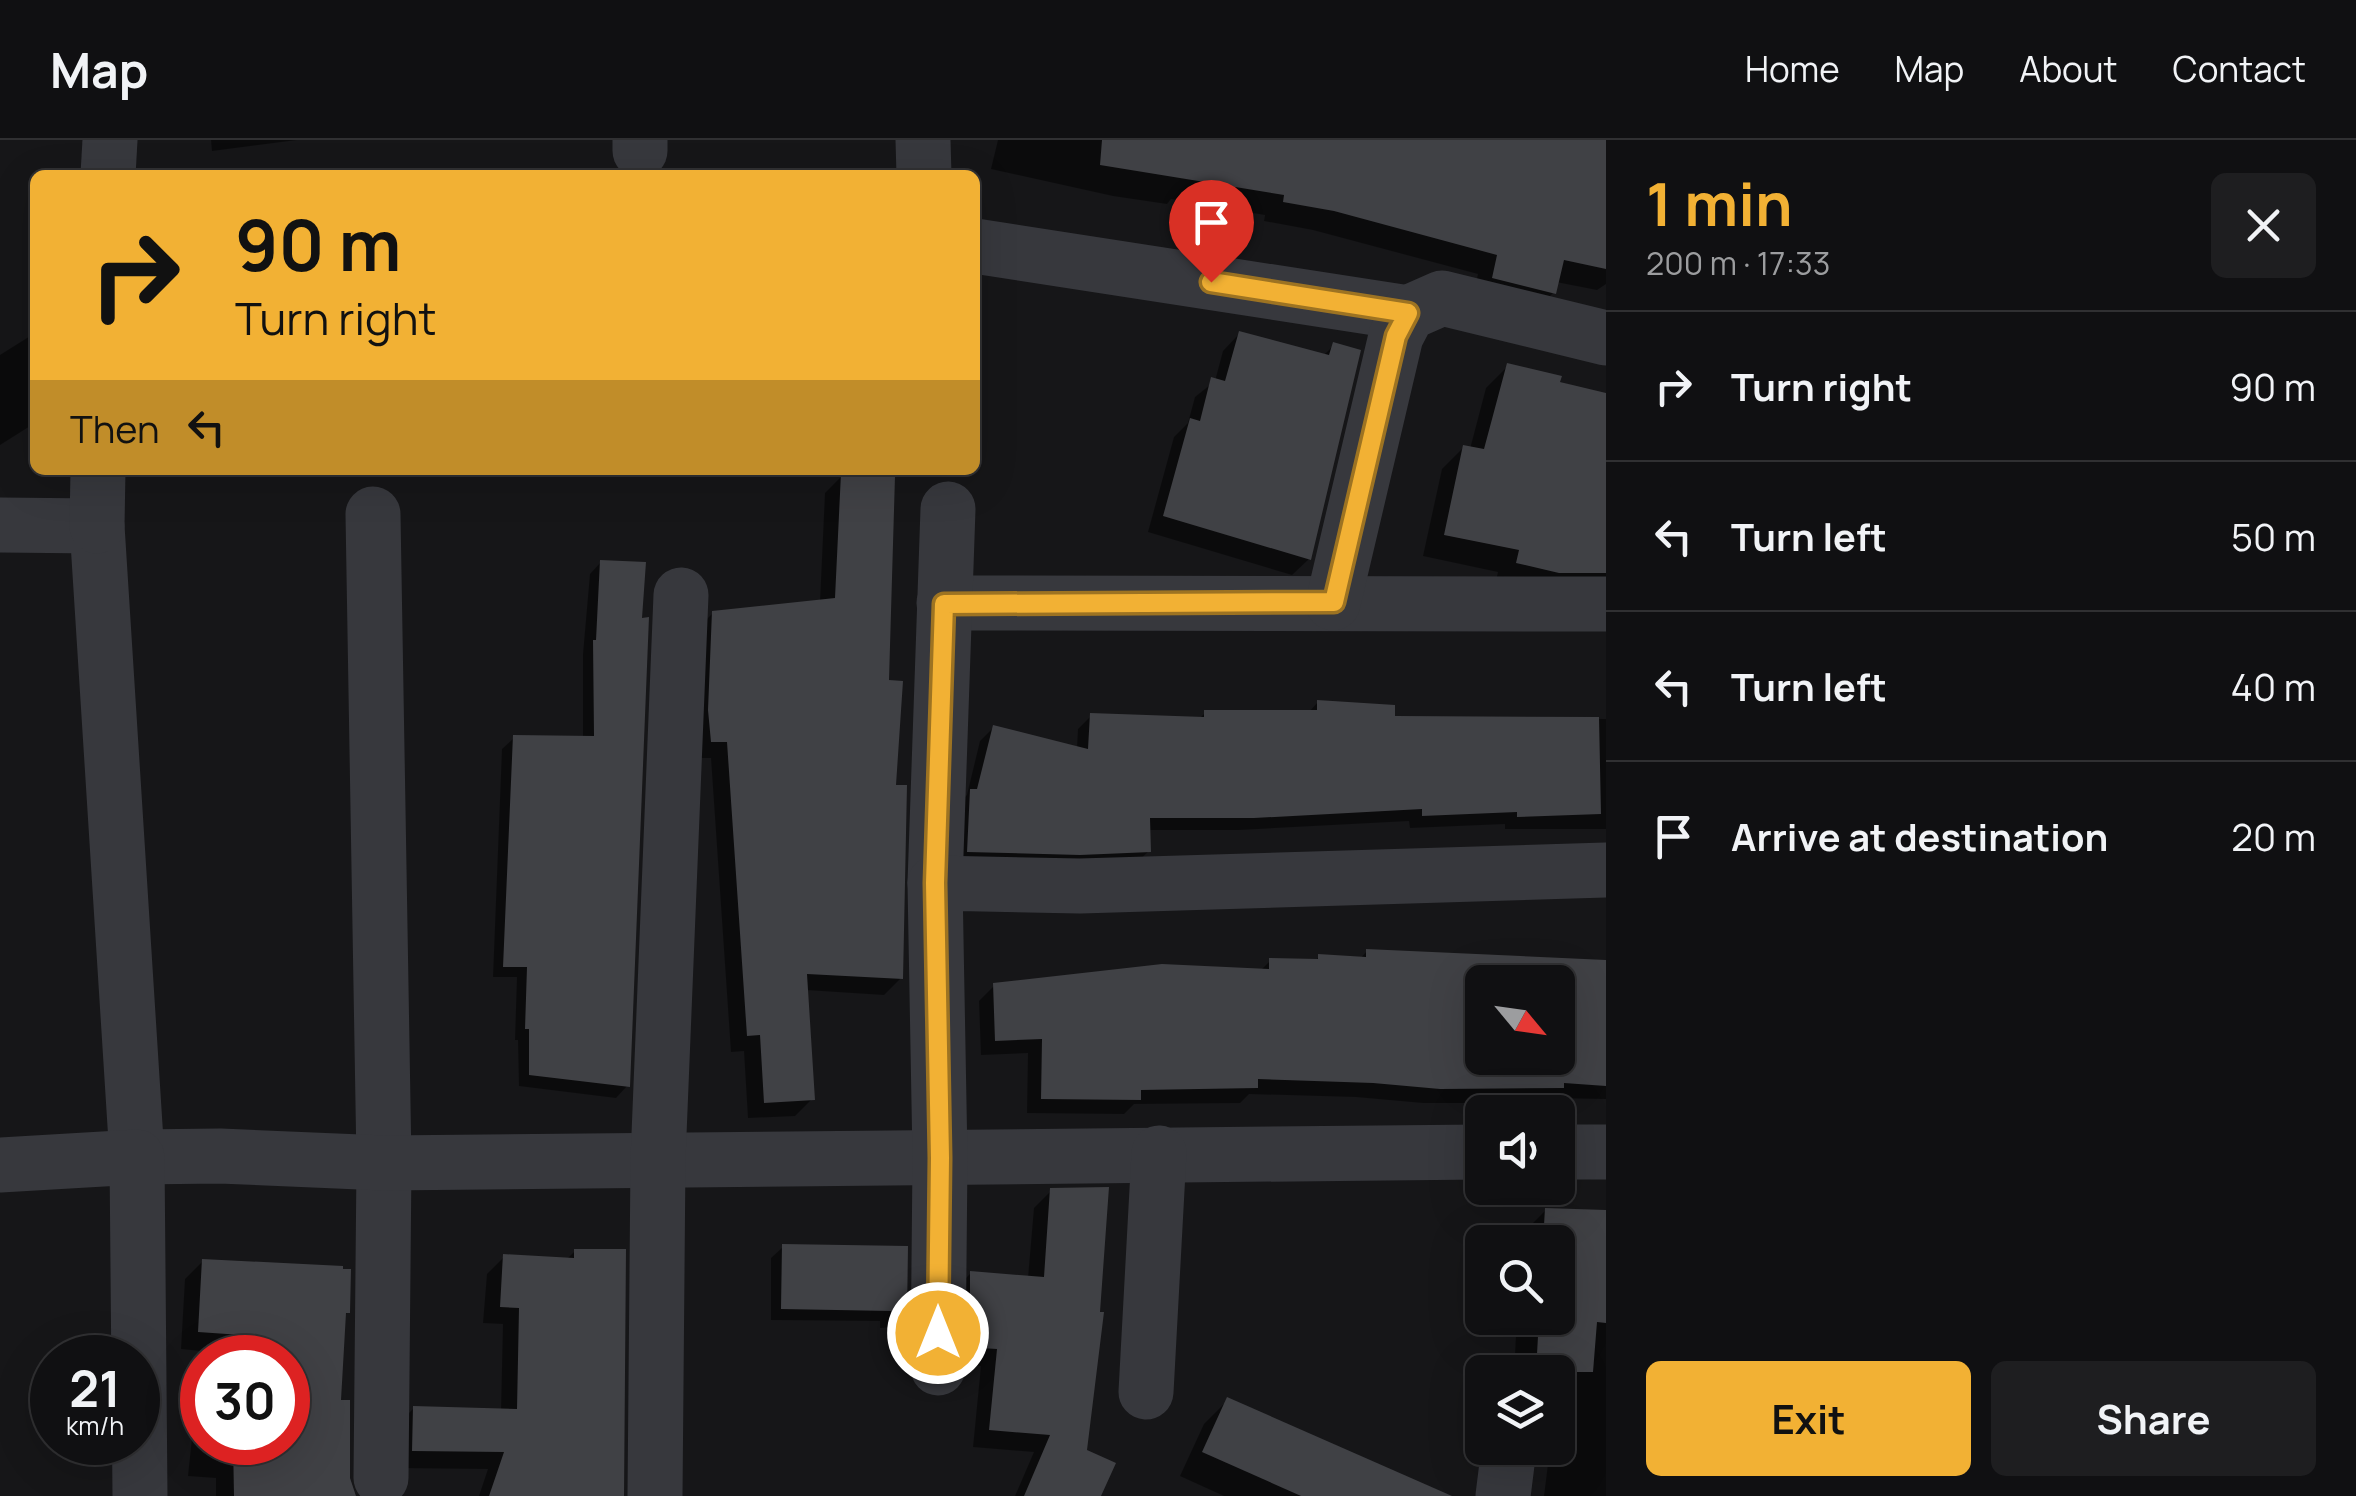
<!DOCTYPE html>
<html lang="en">
<head>
<meta charset="utf-8">
<style>
	:root { --surface:#101012; --page:#1e1e20; --text:#f1f3f6; --muted:#9c9d9f; --line:#303032; --accent:#f2b134 }
	body { margin:0; font-family:Manrope,sans-serif; background:var(--page); color:var(--text); height:100vh; display:flex; flex-direction:column; font-size:38px; white-space:nowrap }
	* { box-sizing:border-box; margin:0 }
	p { font-size:32px; color:var(--muted) }
	.icon { flex:none; width:55px; height:55px; fill:none; stroke:currentColor; stroke-width:2; stroke-linecap:round; stroke-linejoin:round }
	.map { position:relative; flex:1; overflow:hidden }
	.details { display:flex; flex-direction:column; background:var(--surface); width:750px }
	.details>* { flex:none }
	.top-card { position:absolute; left:30px; top:30px; width:950px; height:305px; border-radius:15px; box-shadow:0 10px 40px #0002,0 0 0 2px var(--line); background:#f2b134; color:#111; overflow:hidden }
	.needle { width:65px; rotate:119deg }
	.buttons { position:absolute; left:1465px; top:825px; display:grid; gap:20px }
	.buttons a { display:grid; place-items:center; width:110px; height:110px; border-radius:15px; background:var(--surface); box-shadow:0 10px 40px #0002,0 0 0 2px var(--line); font-size:50px }
	.speed { position:absolute; left:30px; top:1195px; display:flex; gap:20px; font-size:50px; font-weight:700; text-align:center }
	.speed>* { display:grid; place-content:center; width:130px; height:130px; border-radius:50%; background:var(--surface); box-shadow:0 10px 40px #0002,0 0 0 2px var(--line); line-height:1 }
	.speed small { font-size:25px; font-weight:400 }
	.speed .limit { border:15px solid #d22; background:#fff; color:#111 }
	.pin { position:absolute; display:grid; place-items:center; width:85px; height:85px; color:#fff; margin:-102px -42px; border-radius:50% 50% 50% 0; rotate:-45deg; box-shadow:0 0 10px #0007 }
	.pin .icon { rotate:45deg }
	.me { position:absolute; width:110px; margin:-55px; rotate:0deg; stroke-linejoin:round; filter:drop-shadow(0 0 8px #0008) }
	.turn { display:flex; align-items:center; gap:35px; height:210px; padding:0 40px; font-size:45px }
	.turn .icon { width:130px; height:130px; stroke-width:2.5 }
	.turn b { display:block; font-size:70px; line-height:85px }
	.then { display:flex; align-items:center; height:95px; padding:0 40px; background:#0003; gap:20px; font-size:38px }
	.round { display:grid; place-items:center; flex:none; width:105px; height:105px; border-radius:15px; background:var(--page) }
	.summary { display:flex; align-items:center; justify-content:space-between; height:170px; padding:0 40px }
	h1 { font-size:60px; font-weight:700; line-height:75px; color:var(--accent) }
	.cta { display:flex; gap:20px; margin-top:auto; padding:20px 40px }
	.cta a { flex:1; height:115px; border-radius:15px; background:var(--accent); color:#111; font-size:40px; font-weight:700; line-height:115px; text-align:center }
	.cta a+a { background:var(--page); color:var(--text) }
	ul { padding:0; list-style:none }
	li { display:flex; align-items:center; gap:30px; height:150px; padding:0 40px; border-top:2px solid var(--line) }
	li div { flex:1 }
	li b { display:block; font-size:38px }
	li em { font-style:normal }
	header { display:flex; align-items:center; gap:60px; box-sizing:border-box; height:140px; padding:0 50px; background:var(--surface); border-bottom:2px solid var(--line) }
	header strong { font-size:48px }
	nav { display:flex; gap:55px; margin-inline-start:auto; font-size:35px }
	main { display:flex; flex:1; min-height:0 }
	.map>svg:first-child { display:block }
	.shadow { fill:#0007; fill-rule:evenodd }
	.building { fill:#404145; fill-rule:evenodd }
	.lines { fill:none; stroke-linecap:round; stroke-linejoin:round }
	.minor { stroke:#37383d; stroke-width:55 }
	.route-casing { stroke:#9d7322; stroke-width:25 }
	.route { stroke:#f2b134; stroke-width:18 }
</style>
</head>
<body>
<header>
<strong>Map</strong>
<nav><a>Home</a><a>Map</a><a>About</a><a>Contact</a></nav>
</header>
<main>
<div class="map">
<svg width="1606" height="1356" viewBox="0 0 1606 1356">
	<rect width="100%" height="100%" fill="#161618"/>
	<!-- shadow -->
	<g class="shadow">
		<path d="M211 0H297L212 11Z"/>
		<path d="M998 0H1606V144L1597 150 1556 142 1554 152 1534 172 1473 157 1478 134 1313 90 1264 81 1265 75 1171 59 1167 64 1113 56 991 29Z"/>
		<path d="M35 193V283L0 305V215Z"/>
		<path d="M1239 194 1323 216 1334 205 1309 419 1292 435 1148 392 1174 297 1188 283 1195 257 1215 241 1223 211Z"/>
		<path d="M1508 226 1606 256V446L1495 445 1498 432 1423 416 1442 329 1463 308 1470 309 1486 248Z"/>
		<path d="M842 336 886 543 901 838 884 855 806 850 812 959 795 976 748 978 744 911 731 912 711 618H695L696 490 713 473 820 462 825 353Z"/>
		<path d="M601 422 627 946 616 958 519 946 518 900H515L517 837H493L502 609 514 598H583V514L590 434Z"/>
		<path d="M1318 562 1392 578 1606 579V689H1505V684L1410 688 1409 681 1239 690H1148L1149 711 1135 724 955 725 957 665 967 655 980 601 994 587 1077 608 1078 589 1091 576 1199 579 1205 573H1308Z"/>
		<path d="M1367 811 1606 822V959L1551 958 1546 963H1423L1356 957 1249 954 1240 963 1134 964 1124 974 1027 973 1028 913 981 915 979 861 995 845 1260 831 1270 821H1315L1319 817 1359 820ZM1482 842H1558V918H1482Z"/>
		<path d="M1052 1050 1084 1312 1099 1356H1015L1034 1312 973 1307 981 1226 964 1225 967 1188 953 1189V1151L971 1133 1028 1138 1034 1068Z"/>
		<path d="M1546 1070 1606 1073V1356H1544L1550 1308H1558V1232H1514L1517 1178H1558V1102H1521L1522 1094Z"/>
		<path d="M783 1107 905 1176 893 1187 880 1188V1181L771 1180V1118Z"/>
		<path d="M575 1111 621 1356H479L488 1329 396 1328V1286L414 1268 501 1271 503 1184 483 1183 487 1134 504 1117 566 1120Z"/>
		<path d="M203 1121 348 1172 343 1176 338 1263 347 1338 353 1356H216V1338L188 1336 201 1211 181 1209 185 1139ZM202 1218H288V1302H202Z"/>
		<path d="M1228 1260 1391 1356H1224L1180 1336 1204 1284Z"/>
	</g>
	<!-- building -->
	<g class="building">
		<path d="M1102 0H1606V129L1564 120 1556 154 1492 138 1497 115 1334 71 1283 62 1284 55 1100 25Z"/>
		<path d="M1239 191 1329 215 1333 202 1361 210 1311 420 1163 376 1190 278 1200 281 1211 237 1225 241Z"/>
		<path d="M1507 223 1562 236 1560 242 1606 253V433H1559L1516 423 1519 410 1444 395 1463 305 1484 309Z"/>
		<path d="M841 333 895 336 889 540 903 541 896 645H907L903 839 807 834 815 960 764 963 760 895 747 896 727 602H711L708 570 712 471 835 458Z"/>
		<path d="M600 420 646 422 642 478 649 477 630 947 529 935V889H525L527 827H503L513 595 594 596 593 500H596Z"/>
		<path d="M1317 560 1395 565V576L1599 577 1601 674 1517 677V672L1422 676V669L1254 678H1150L1151 712 1080 715 967 712 970 649H977L993 585 1088 609 1090 573 1204 577V570H1317Z"/>
		<path d="M1366 809 1606 820V946L1564 943V948L1440 949 1373 943 1258 939V948L1141 950V960L1041 959 1042 899 995 901 993 843 1162 824 1269 829V818L1318 819V814L1366 817ZM1482 842H1558V918H1482Z"/>
		<path d="M1109 1047 1100 1172H1104L1087 1310 1116 1323 1101 1356H1024L1050 1295 989 1290 997 1209 980 1208 983 1172 970 1173V1131L1044 1137 1050 1048Z"/>
		<path d="M1545 1068 1606 1070V1183L1597 1182 1593 1232H1536L1539 1178H1558V1102H1543Z"/>
		<path d="M782 1104 908 1106 907 1177 891 1178V1171L781 1169Z"/>
		<path d="M574 1109H626L624 1356H489L504 1312 412 1311 413 1266 517 1269 519 1168 500 1167 503 1114 574 1118Z"/>
		<path d="M202 1119 343 1126V1129H351L350 1173H346L341 1260H350V1338L356 1356H234L233 1302H288V1218H254L256 1196 198 1192Z"/>
		<path d="M1227 1257 1452 1356H1301L1202 1312Z"/>
	</g>
	<g class="lines">
		<!-- minor -->
		<g class="minor">
			<path d="M923 0 924 35"/>
			<path d="M640 11V0"/>
			<path d="M108 35 110 0"/>
			<path d="M975 106 1408 173"/>
			<path d="M373 374 384 1023 381 1338"/>
			<path d="M0 385 97 386 137 1017 220 1016 384 1023 1482 1012"/>
			<path d="M97 386 98 330"/>
			<path d="M944 463 1606 464"/>
			<path d="M1333 463 1396 196 1408 173 1442 158 1606 198"/>
			<path d="M935 743 948 369"/>
			<path d="M1558 1012H1606"/>
			<path d="M0 1025 137 1017 140 1356"/>
			<path d="M938 1228 940 1018 935 743 1080 746 1606 730"/>
			<path d="M1146 1252 1159 1013"/>
			<path d="M655 1356 658 1019 681 455"/>
			<path d="M1503 1356 1509 1308"/>
		</g>
	</g>
	<g class="lines">
		<!-- route casing -->
		<g class="route-casing">
			<path id="route" d="M938 1193 940 1018 935 743 944 464 1334 462 1396 196 1408 173 1211 142"/>
		</g>
		<!-- route -->
		<use href="#route" class="route"/>
	</g>
</svg>
<div class="buttons">
<a><svg class="needle" viewBox="-14 -14 28 28"><path d="M0-13l5 13h-10z" fill="#e53935"/><path d="M0 13l5-13h-10z" fill="#9c9d9f"/></svg></a>
<a><svg class="icon" aria-label="sound" viewBox="0 0 24 24"><path d="M4 9h4l5-4v14l-5-4H4zM17 9q2 3 0 6"/></svg></a>
<a><svg class="icon" aria-label="search" viewBox="0 0 24 24"><circle cx="10" cy="10" r="6"/><path d="M15 15l6 6"/></svg></a>
<a><svg class="icon" aria-label="layers" viewBox="0 0 24 24"><path d="M12 4l9 5-9 5-9-5zM3 14l9 5 9-5"/></svg></a>
</div>
<div class="speed"><div>21<small>km/h</small></div><div class="limit">30</div></div>
<div class="pin" style="left:1211px;top:142px;background:#d93025"><svg class="icon" aria-label="arrive" viewBox="0 0 24 24"><path d="M6 21V4h12l-3 4 3 4H6"/></svg></div>
<svg class="me" style="left:938px;top:1193px" viewBox="-20 -20 40 40"><circle r="17" fill="#f2b134" stroke="#fff" stroke-width="3"/><path d="M0-11L8 9 0 5-8 9z" fill="#fff"/></svg>
<div class="top-card">
<div class="turn"><svg class="icon" aria-label="right" viewBox="0 0 24 24"><path d="M7 20v-9h11M14 6l5 5-5 5"/></svg><div><b>90 m</b>Turn right</div></div>
<div class="then">Then<svg class="icon" aria-label="left" viewBox="0 0 24 24"><path d="M17 20v-9H6M10 6l-5 5 5 5"/></svg></div>
</div>
</div>
<section class="details">
<div class="summary"><div><h1>1 min</h1><p>200 m · 17:33</p></div><a class="round"><svg class="icon" aria-label="close" viewBox="0 0 24 24"><path d="M6 6l12 12M18 6L6 18"/></svg></a></div>
<ul>
<li><svg class="icon" aria-label="right" viewBox="0 0 24 24"><path d="M7 20v-9h11M14 6l5 5-5 5"/></svg><div><b>Turn right</b></div><em>90 m</em></li>
<li><svg class="icon" aria-label="left" viewBox="0 0 24 24"><path d="M17 20v-9H6M10 6l-5 5 5 5"/></svg><div><b>Turn left</b></div><em>50 m</em></li>
<li><svg class="icon" aria-label="left" viewBox="0 0 24 24"><path d="M17 20v-9H6M10 6l-5 5 5 5"/></svg><div><b>Turn left</b></div><em>40 m</em></li>
<li><svg class="icon" aria-label="arrive" viewBox="0 0 24 24"><path d="M6 21V4h12l-3 4 3 4H6"/></svg><div><b>Arrive at destination</b></div><em>20 m</em></li>
</ul>
<div class="cta"><a>Exit</a><a>Share</a></div>
</section>
</main>
</body>
</html>
